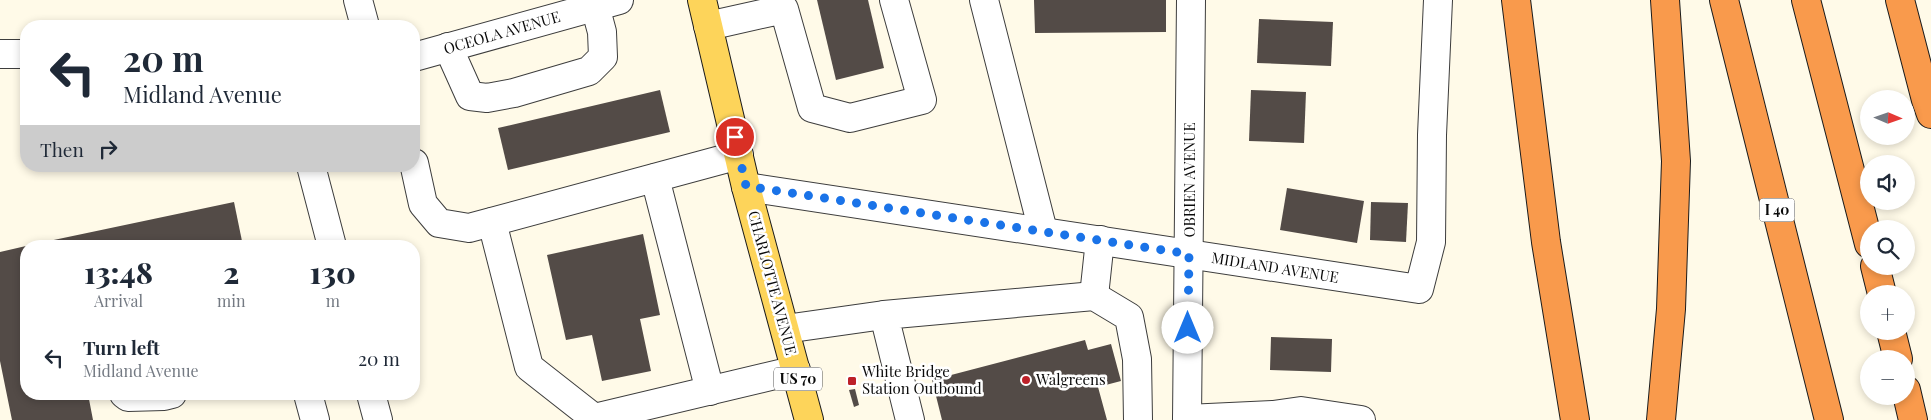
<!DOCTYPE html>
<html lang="en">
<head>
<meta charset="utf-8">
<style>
	:root { --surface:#fff; --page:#f2f2f3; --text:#1f2937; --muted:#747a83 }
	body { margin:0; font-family:"Playfair Display",serif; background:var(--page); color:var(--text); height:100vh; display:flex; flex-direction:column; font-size:19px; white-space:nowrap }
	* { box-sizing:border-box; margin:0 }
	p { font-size:16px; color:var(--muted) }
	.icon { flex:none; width:28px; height:28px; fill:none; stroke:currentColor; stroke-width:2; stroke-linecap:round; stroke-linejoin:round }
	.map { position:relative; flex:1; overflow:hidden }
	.side { position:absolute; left:20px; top:240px; width:400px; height:160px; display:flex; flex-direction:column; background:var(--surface); border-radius:20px; box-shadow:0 2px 8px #0003 }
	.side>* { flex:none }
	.banner { position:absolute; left:20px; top:20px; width:400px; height:152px; border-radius:20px; box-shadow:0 2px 8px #0003; background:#fff; color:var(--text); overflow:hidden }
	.needle { width:32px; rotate:92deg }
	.fabs { position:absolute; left:1860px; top:90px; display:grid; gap:10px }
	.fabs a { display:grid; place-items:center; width:55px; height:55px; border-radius:50%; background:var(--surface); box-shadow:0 2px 8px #0003; font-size:25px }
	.pin { position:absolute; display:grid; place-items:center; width:42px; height:42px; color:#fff; margin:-21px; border:2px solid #fff; border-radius:50%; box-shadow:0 1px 5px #0007 }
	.me { position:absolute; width:55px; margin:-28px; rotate:0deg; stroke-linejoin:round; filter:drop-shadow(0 0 4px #0008) }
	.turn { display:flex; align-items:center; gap:18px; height:105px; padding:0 20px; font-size:22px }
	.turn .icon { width:65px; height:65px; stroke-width:2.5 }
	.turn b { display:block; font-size:35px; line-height:42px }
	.then { display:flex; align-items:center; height:48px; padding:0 20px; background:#0003; gap:10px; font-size:19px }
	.eta { display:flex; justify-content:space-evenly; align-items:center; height:85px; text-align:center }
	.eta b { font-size:30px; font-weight:800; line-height:35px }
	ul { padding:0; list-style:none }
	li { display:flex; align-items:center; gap:15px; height:65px; padding:0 20px }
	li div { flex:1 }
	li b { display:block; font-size:19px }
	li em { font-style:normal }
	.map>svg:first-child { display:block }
	.building { fill:#534b47 }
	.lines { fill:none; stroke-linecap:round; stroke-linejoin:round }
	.minor-casing { stroke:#3d3d3d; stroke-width:30 }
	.major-casing { stroke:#1b1b1b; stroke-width:30 }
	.highway-casing { stroke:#1b1b1b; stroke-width:30 }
	.minor { stroke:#fff; stroke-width:28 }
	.major { stroke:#fdd45a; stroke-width:28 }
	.highway { stroke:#f99a4c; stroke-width:28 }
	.route { stroke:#1a73e8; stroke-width:9; stroke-dasharray:0 16.2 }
	.poi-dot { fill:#bd2028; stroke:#fff; stroke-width:2 }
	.labels { text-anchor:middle; stroke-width:5; stroke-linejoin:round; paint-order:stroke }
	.shield { fill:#fff; stroke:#545454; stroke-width:1 }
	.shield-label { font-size:14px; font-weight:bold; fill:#0a0a0a }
	.street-label { font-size:15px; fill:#0a0a0a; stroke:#fff }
	.poi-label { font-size:15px; fill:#0a0a0a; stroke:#fff; text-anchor:start }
</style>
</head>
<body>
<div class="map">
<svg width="1931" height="420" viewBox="0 0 1931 420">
	<rect width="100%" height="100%" fill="#fffae8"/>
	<!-- building -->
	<g class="building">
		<path d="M817 0H868L884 68 836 80Z"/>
		<path d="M1034 0H1166V32L1035 33Z"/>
		<path d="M1259 19 1333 22 1331 66 1257 63Z"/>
		<path d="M660 90 670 132 508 170 498 128Z"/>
		<path d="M1251 90 1306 92 1304 143 1249 141Z"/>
		<path d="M1287 188 1364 201 1357 243 1280 230Z"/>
		<path d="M234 202 243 246H30V245Z"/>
		<path d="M1371 202 1408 203 1406 242 1370 240Z"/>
		<path d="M643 234 660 315 640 319 651 371 602 381 592 335 566 340 547 255Z"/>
		<path d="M26 246V394H88L93 420H12L0 361V252Z"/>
		<path d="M1271 337 1332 339 1331 372 1270 370Z"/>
		<path d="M1085 340 1088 350 1111 344 1121 381 1098 387 1107 420H942L932 380Z"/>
		<path d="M855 389 859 405 854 407 849 390Z"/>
	</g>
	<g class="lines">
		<!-- minor casing -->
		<g class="minor-casing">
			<g id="minor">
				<path d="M358 0 365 26"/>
				<path d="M984 0 1043 231"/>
				<path d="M708 26 784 9 812 108 850 118 922 100 894 0"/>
				<path d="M448 47 470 96 487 98 514 93 589 71 603 57 602 32 595 6"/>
				<path d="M0 54H26"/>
				<path d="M414 57 619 0"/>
				<path d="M414 163 423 204 439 223 469 228 739 155"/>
				<path d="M311 166 332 246"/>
				<path d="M655 178 710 391"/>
				<path d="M746 187 1419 289 1431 242 1432 135 1438 0"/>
				<path d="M492 222 529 367 594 418 796 370"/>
				<path d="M1094 296 1100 240"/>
				<path d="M785 329 884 315"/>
				<path d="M124 394 128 397 164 396 172 394"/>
				<path d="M308 394 315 420"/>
				<path d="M371 394 378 420"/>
				<path d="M1187 419 1273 415 1301 411 1361 420"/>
				<path d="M910 420 884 315 1094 296 1129 317 1137 359 1138 420"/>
				<path d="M1187 420 1191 0"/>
			</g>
		</g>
		<!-- major casing -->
		<g class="major-casing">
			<path id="major" d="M702 0 746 187 809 420"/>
		</g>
		<!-- highway casing -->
		<g class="highway-casing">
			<g id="highway">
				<path d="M1516 0 1546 242 1575 420"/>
				<path d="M1724 0 1829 420"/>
				<path d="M1806 0 1869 244"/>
				<path d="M1900 0 1926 100 1931 114"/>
				<path d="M1875 266 1882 294"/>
				<path d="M1891 331 1898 359"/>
				<path d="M1906 390 1913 420"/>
				<path d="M1661 420 1671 309 1676 161 1665 0"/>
			</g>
		</g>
		<!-- minor -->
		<use href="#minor" class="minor"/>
		<!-- major -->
		<use href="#major" class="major"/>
		<!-- highway -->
		<use href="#highway" class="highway"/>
	</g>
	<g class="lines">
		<!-- route -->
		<path class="route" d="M735 137 746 186 1189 254 1188 328"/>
	</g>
	<!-- markers -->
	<g class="poi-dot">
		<circle cx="1026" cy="380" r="5"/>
		<rect x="847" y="376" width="10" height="10" rx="2.5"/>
	</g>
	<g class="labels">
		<!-- shield labels -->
		<g class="shield">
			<rect x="1759.5" y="198.5" width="35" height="23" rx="4"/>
			<rect x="774" y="367.5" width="48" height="23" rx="4"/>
		</g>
		<g class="shield-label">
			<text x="1777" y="215">I 40</text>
			<text x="798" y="384">US 70</text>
		</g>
		<!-- street labels -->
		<g class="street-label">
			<text transform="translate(502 33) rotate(-16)" y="5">OCEOLA AVENUE</text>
			<text transform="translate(1190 180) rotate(-90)" y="5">OBRIEN AVENUE</text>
			<text transform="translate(1275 268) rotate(9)" y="5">MIDLAND AVENUE</text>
			<text transform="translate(772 283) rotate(75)" y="5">CHARLOTTE AVENUE</text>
		</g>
		<!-- poi labels -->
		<g class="poi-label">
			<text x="862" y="377">White Bridge<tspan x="862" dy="17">Station Outbound</tspan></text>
			<text x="1036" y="385">Walgreens</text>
		</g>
	</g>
</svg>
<div class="fabs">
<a><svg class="needle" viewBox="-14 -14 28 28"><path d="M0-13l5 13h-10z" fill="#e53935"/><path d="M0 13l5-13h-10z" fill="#747a83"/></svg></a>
<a><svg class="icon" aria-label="sound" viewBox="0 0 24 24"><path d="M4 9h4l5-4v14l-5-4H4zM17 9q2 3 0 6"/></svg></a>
<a><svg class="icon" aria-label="search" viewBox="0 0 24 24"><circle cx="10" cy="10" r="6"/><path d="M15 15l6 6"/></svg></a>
<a>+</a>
<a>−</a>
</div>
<div class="pin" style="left:735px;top:137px;background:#d93025"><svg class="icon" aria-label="arrive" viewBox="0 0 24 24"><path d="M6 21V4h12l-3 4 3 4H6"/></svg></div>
<svg class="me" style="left:1188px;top:328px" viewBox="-20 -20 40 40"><circle r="19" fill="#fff"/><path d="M0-13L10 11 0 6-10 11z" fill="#1a73e8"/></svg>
<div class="banner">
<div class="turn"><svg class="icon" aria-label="left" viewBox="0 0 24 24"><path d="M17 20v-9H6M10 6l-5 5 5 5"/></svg><div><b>20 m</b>Midland Avenue</div></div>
<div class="then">Then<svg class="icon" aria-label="right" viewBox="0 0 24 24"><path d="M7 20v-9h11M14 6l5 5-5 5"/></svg></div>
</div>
<section class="side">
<div class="eta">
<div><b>13:48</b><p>Arrival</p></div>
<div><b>2</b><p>min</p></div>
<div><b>130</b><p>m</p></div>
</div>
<ul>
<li><svg class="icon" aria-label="left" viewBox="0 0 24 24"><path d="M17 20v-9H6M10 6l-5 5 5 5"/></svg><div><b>Turn left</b><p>Midland Avenue</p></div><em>20 m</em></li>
</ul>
</section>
</div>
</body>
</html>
